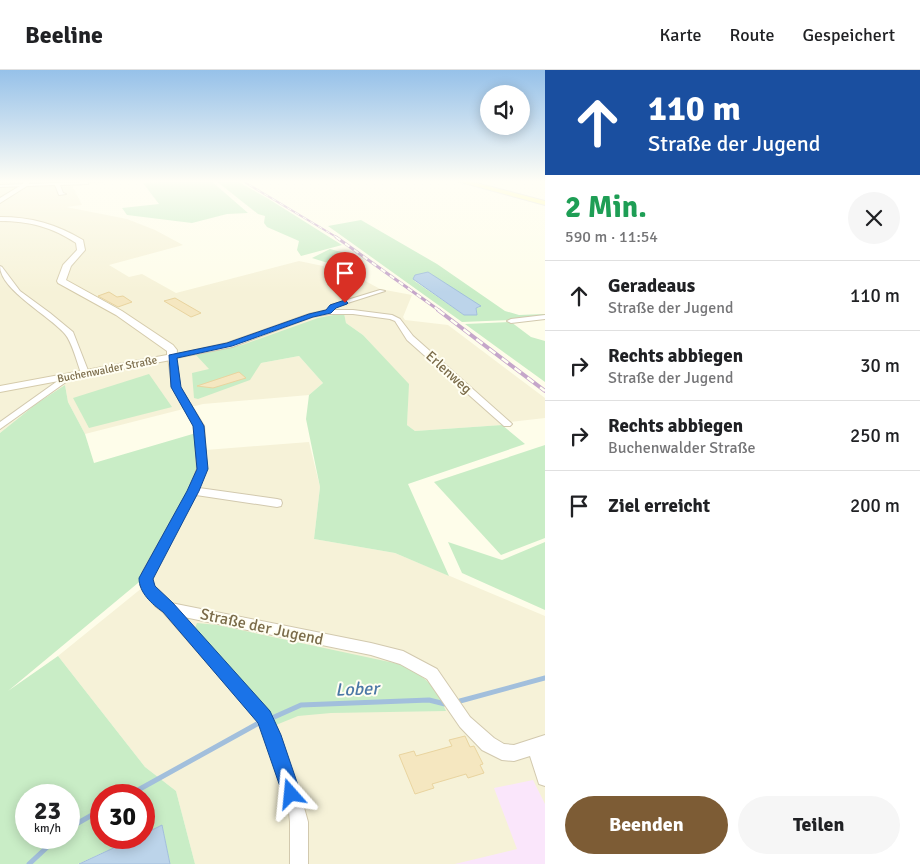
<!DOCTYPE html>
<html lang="de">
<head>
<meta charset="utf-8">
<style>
	:root { --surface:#fff; --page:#f6f6f6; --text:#202124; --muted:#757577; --line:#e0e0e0; --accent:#7d5c35 }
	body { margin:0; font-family:Signika,sans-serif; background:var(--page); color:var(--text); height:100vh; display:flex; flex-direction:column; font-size:19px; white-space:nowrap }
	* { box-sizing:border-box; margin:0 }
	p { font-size:16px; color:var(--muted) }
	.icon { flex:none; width:28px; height:28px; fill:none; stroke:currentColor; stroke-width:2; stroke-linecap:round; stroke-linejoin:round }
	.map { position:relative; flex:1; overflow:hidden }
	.sheet { display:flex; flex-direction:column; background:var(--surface); width:375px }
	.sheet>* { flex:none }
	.guide { background:#1a4fa0; color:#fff; overflow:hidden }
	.tools { position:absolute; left:480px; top:15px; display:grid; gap:10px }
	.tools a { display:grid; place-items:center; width:50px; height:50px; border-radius:50%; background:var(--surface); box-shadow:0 2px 12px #0003; font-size:25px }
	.speed { position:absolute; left:15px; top:714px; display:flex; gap:10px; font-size:25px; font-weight:700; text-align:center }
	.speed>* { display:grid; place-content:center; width:65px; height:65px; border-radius:50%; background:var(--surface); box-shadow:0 2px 12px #0003; line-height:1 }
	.speed small { font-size:12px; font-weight:400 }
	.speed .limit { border:8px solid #d22; background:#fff; color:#111 }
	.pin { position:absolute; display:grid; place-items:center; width:42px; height:42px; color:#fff; margin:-51px -21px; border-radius:50% 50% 50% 0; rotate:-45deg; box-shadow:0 0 5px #0007 }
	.pin .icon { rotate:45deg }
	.me { position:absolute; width:55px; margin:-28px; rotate:342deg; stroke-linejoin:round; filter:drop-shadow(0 0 4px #0008) }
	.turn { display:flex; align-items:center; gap:18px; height:105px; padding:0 20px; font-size:22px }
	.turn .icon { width:65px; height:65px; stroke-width:2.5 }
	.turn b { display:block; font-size:35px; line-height:42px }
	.round { display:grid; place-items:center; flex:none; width:52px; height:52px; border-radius:26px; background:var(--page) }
	.overview { display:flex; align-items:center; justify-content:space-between; height:85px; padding:0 20px }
	h1 { font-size:30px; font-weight:800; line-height:38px; color:#1e9e55 }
	.action { display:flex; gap:10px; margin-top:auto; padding:10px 20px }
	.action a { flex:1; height:58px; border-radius:30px; background:var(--accent); color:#fff; font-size:20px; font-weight:800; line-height:58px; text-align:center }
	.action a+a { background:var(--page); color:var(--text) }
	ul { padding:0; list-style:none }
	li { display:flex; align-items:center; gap:15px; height:70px; padding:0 20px; border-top:1px solid var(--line) }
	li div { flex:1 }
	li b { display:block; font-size:19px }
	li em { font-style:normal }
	header { display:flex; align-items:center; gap:30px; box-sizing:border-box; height:70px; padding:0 25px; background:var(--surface); border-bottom:1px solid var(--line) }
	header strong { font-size:24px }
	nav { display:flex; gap:28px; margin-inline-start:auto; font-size:18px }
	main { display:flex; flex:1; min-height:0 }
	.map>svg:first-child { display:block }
	.residential { fill:#f6f2d8 }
	.education { fill:#fae6fb }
	.green { fill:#c9edc6; fill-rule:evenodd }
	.water { fill:#bcd4ea; stroke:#a2bfdc }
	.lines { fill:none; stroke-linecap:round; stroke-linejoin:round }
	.stream { stroke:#a2bfdc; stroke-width:5 }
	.building { fill:#f5e7c0; stroke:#e9d49f }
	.street-casing { stroke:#d2c9ae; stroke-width:2 }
	.secondary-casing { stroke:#d5cbab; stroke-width:2 }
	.primary-casing { stroke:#dfdcd4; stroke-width:2 }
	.street { fill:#fff; fill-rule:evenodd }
	.secondary { fill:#fff; fill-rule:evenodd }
	.primary { fill:#fffba0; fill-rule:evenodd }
	.rail-far2-casing { stroke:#c5a6ca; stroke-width:2 }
	.rail-far1-casing { stroke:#c5a6ca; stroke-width:3 }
	.rail-casing { stroke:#c5a6ca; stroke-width:4 }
	.rail-far2 { stroke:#fffef2; stroke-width:1; stroke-dasharray:4.5; stroke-linecap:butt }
	.rail-far1 { stroke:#fffef2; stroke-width:2; stroke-dasharray:5.5; stroke-linecap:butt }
	.rail { stroke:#fffef2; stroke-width:2.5; stroke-dasharray:8; stroke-linecap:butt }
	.route { fill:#1a73e8; stroke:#114b97 }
	.labels { text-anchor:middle; stroke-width:4; stroke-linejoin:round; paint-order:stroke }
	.far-street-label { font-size:11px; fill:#7b6c4a; stroke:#fffef2 }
	.street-label { font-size:14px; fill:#7b6c4a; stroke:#fffef2 }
	.near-street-label { font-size:16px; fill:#7b6c4a; stroke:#fffef2 }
	.near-water-label { font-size:18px; font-style:italic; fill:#4b78a6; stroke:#fffef2 }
</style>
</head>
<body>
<header>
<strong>Beeline</strong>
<nav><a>Karte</a><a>Route</a><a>Gespeichert</a></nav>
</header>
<main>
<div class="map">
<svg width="545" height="794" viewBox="0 0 545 794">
	<rect width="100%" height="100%" fill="#fefdea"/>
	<!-- residential -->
	<g class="residential">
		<path d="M0 110H105L104 113 72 115 82 135 66 137 127 149 155 160 183 175 109 195 129 207 142 204 176 223 299 191 347 201 380 219 412 225 403 247 405 250 448 255 545 328V348L510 352 502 355 415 361 407 355 408 314 363 265 346 253 344 244 261 293 299 286 323 313 309 325 203 334 85 364 68 332 65 315 36 334 0 363Z"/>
		<path d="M309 372 320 417 314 469 395 483 545 546V794H195L176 721 145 697 58 586 153 509 201 418 208 390 206 380Z"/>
	</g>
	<!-- education -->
	<path class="education" d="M533 710 545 734V794H455L517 779 494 718Z"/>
	<!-- green -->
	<g class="green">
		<path d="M210 110 248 143 227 144 192 153 127 145 122 138 159 134 143 113Z"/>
		<path d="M215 110H235L267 128 342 175 301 186 297 180 299 171 267 157 264 153 265 146 258 144Z"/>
		<path d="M361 150 437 194 505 241 519 245 545 244V246L510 250 462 252 328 156ZM413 210 480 237 476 238 477 244 464 245Z"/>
		<path d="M330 179 349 184 331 194 312 188Z"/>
		<path d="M344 243 346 253 363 265 409 314 407 355 415 361 502 355 525 374 408 414 449 506 395 483 314 469 320 417 306 349 309 325 323 313 299 286 261 293 250 310 198 329 194 328 192 303 209 299 196 285 242 275 318 248Z"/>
		<path d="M511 252 531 267 545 271V312L465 254Z"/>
		<path d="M149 304 172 337 89 358 73 328Z"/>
		<path d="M65 315 68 332 85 364 94 393 196 363 198 400 144 508 8 621 58 586 145 697 176 721 195 794H170L162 755 144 764V725H101V768H135L78 794H0V363L36 334ZM26 725H69V768H26Z"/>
		<path d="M545 375V468L501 485 434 412Z"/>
		<path d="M448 472 502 490 545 472V540L462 503Z"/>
		<path d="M197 553 217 555 399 594C426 607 434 613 446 641L331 643 298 646 276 655 259 631 237 606 203 570 195 558Z"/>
	</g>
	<!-- water -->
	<g class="water">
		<path d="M428 202 481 236 476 238 477 245H464L413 209 415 205Z"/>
		<path d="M162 755 170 794H79L135 768H144V764Z"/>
	</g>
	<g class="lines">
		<!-- stream -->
		<g class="stream">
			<path d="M460 631 545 608"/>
			<path d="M272 648 301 635 429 630 445 634"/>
			<path d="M129 725 257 654"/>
			<path d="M69 758 101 740"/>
			<path d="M29 794 57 768"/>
		</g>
	</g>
	<!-- building -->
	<g class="building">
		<path d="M109 222 117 227 123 226 132 232 118 237 98 226Z"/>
		<path d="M175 228 201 243 191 247 164 231Z"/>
		<path d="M239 302 246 308 213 318 197 316Z"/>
		<path d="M465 666 470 677 474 676 483 694 480 695 484 703 468 708 466 704 432 714 434 718 415 724 399 685 414 681 416 686 452 676 449 670Z"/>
	</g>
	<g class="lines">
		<!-- street casing -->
		<g class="street-casing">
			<g id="street">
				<path d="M85 110H89L88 114 60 115 63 123 66 124 59 125 55 115 0 117V115L84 112Z"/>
				<path d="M0 196 2 197 20 221 50 243 73 262 89 303 88 305H82L81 303C77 292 72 272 65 264 50 246 0 220 0 196Z"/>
				<path d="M380 220 385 221 335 237 334 240H353L392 245 400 249 413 266 510 352 512 354 510 356H504L407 270 395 251 390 249 353 244H329L312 247 232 277 176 288 180 317 204 356 207 399 199 418 277 429 281 430 282 433 281 436 277 437 196 425 154 503 152 514 165 528 171 533 371 573 403 581 437 599 470 647 494 668 504 674 514 675 545 665V716L539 714 530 686 514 691 502 690 482 680 460 657 427 609 400 594 371 585 184 547 269 642 280 665 305 741 308 752V794H290V752L289 741 265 666 259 652 163 542 155 536 140 515 142 503 188 421 197 399 194 356 172 317 168 287 172 285 227 273 309 244 327 240 331 235Z"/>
				<path d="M545 245V249L511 253 507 251 511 249Z"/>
				<path d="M66 305H72L73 307 0 359V352Z"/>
			</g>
		</g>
		<!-- secondary casing -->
		<g class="secondary-casing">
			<g id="secondary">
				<path d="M25 110H31L27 116 0 133V128L23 114Z"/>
				<path d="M0 147C31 147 56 154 83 170L85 180 71 196 66 210 122 241 173 275 177 280 176 289 0 322V316L167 285V281L116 245 58 213 57 211 63 195 77 180 76 173C52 157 29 151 0 151Z"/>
			</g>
		</g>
		<!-- primary casing -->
		<g class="primary-casing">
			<path id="primary" d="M453 110H465L545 131V135Z"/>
		</g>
		<!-- street -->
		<use href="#street" class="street"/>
		<!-- secondary -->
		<use href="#secondary" class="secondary"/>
		<!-- primary -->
		<use href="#primary" class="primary"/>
		<!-- rail-far2 casing -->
		<g class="rail-far2-casing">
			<path id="rail-far2" d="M241 110 338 168"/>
		</g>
		<!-- rail-far1 casing -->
		<g class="rail-far1-casing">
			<path id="rail-far1" d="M336 167 440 241"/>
		</g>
		<!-- rail casing -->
		<g class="rail-casing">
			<path id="rail" d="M438 240 545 321"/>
		</g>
		<!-- rail-far2 -->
		<use href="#rail-far2" class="rail-far2"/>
		<!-- rail-far1 -->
		<use href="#rail-far1" class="rail-far1"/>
		<!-- rail -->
		<use href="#rail" class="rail"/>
	</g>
	<!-- sky -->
	<linearGradient id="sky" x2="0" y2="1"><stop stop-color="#96c1e9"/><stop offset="0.5" stop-color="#fffef6"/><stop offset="1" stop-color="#fffef6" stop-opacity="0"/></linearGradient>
	<rect width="545" height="222" fill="url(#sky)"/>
	<!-- route -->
	<path class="route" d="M345 230 348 233 347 234 336 238 331 243 313 247 232 276 177 288 181 317 204 356 208 399 199 421 153 509 155 516 173 533 270 641 281 665 301 724 298 731 291 734 285 731 258 653 163 542C152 534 139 523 139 508L187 421 197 399 193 356 171 317 169 285 227 273 309 244 326 240 330 235Z"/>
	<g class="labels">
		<!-- far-street labels -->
		<g class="far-street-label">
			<text transform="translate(107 299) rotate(-11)" y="4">Buchenwalder Straße</text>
		</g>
		<!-- street labels -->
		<g class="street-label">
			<text transform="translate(449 302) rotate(42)" y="5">Erlenweg</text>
		</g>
		<!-- near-street labels -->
		<g class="near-street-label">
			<text transform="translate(262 556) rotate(12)" y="6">Straße der Jugend</text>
		</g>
		<!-- near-water labels -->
		<g class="near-water-label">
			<text transform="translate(357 619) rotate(-2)" y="6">Lober</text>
		</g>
	</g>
</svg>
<div class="tools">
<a><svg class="icon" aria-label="sound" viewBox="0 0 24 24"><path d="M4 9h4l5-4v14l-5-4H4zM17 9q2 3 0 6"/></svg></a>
</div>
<div class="speed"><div>23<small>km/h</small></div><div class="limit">30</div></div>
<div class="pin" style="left:345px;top:233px;background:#d93025"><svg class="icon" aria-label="arrive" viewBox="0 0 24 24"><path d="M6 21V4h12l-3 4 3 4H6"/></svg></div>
<svg class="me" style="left:291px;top:724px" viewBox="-20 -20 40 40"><path d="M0-17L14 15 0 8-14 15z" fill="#1a73e8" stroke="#fff" stroke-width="4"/></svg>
</div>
<section class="sheet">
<div class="guide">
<div class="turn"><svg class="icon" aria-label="ahead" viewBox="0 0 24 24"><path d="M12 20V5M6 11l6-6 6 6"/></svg><div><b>110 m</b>Straße der Jugend</div></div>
</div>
<div class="overview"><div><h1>2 Min.</h1><p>590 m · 11:54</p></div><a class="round"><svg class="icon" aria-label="close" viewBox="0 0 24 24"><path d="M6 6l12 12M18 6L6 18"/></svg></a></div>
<ul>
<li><svg class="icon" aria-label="ahead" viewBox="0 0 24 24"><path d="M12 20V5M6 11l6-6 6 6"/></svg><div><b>Geradeaus</b><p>Straße der Jugend</p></div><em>110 m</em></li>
<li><svg class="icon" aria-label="right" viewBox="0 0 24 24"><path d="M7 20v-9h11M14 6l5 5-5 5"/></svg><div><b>Rechts abbiegen</b><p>Straße der Jugend</p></div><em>30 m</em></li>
<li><svg class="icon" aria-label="right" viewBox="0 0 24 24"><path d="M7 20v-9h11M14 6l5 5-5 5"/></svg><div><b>Rechts abbiegen</b><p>Buchenwalder Straße</p></div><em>250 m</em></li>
<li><svg class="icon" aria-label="arrive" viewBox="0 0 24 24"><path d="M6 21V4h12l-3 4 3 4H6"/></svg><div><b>Ziel erreicht</b></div><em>200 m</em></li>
</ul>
<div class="action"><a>Beenden</a><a>Teilen</a></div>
</section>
</main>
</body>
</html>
